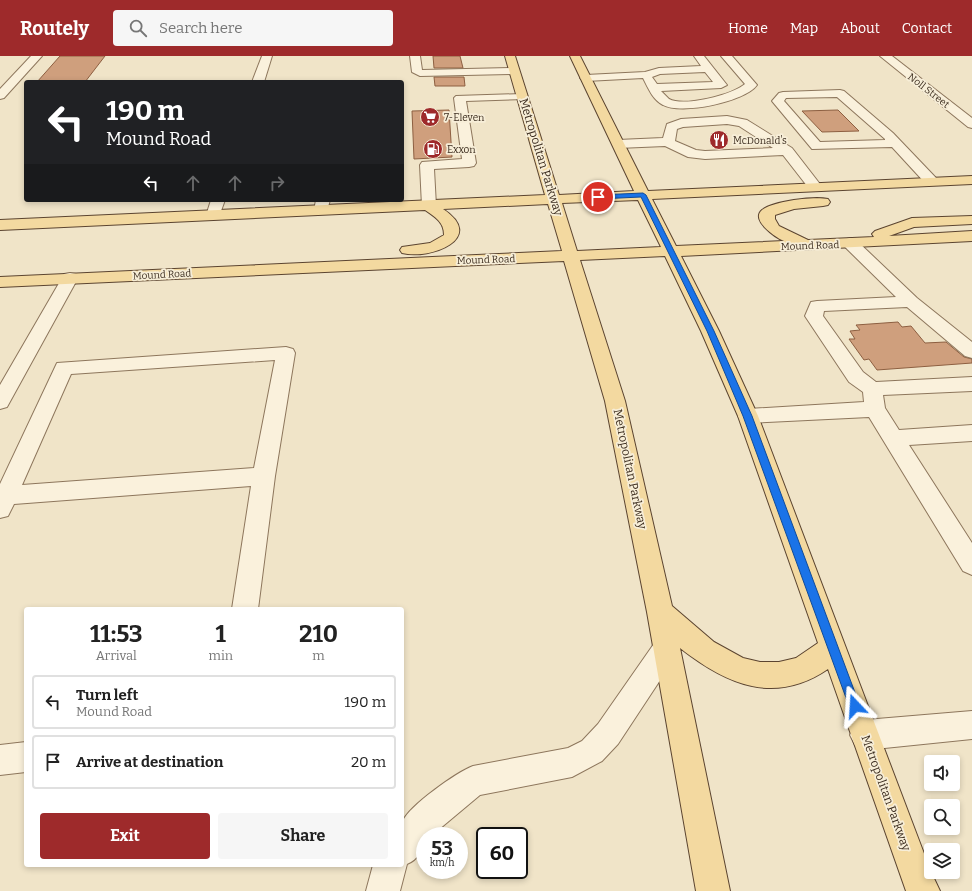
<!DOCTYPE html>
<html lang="en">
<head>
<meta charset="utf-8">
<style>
	:root { --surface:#fff; --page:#f6f6f6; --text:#222; --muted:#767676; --line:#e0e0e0; --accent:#9e2a2b }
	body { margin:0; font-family:Bitter,serif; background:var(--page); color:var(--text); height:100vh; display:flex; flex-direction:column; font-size:15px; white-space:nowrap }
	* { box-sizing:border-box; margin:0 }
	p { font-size:13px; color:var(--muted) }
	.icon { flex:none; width:22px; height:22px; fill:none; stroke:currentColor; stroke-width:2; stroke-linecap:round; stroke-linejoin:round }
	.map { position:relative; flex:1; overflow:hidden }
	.side { position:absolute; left:24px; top:551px; width:380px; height:260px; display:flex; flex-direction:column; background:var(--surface); border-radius:4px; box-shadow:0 2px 6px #0003 }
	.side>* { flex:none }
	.hud { position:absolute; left:24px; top:24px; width:380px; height:122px; border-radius:4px; box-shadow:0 2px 6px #0003; background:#202124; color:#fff; overflow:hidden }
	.controls { position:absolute; left:924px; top:699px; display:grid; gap:8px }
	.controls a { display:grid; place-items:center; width:36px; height:36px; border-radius:4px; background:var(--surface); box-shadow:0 2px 6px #0003; font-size:20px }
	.speed { position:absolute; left:416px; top:771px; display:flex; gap:8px; font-size:20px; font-weight:700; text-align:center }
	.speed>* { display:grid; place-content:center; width:52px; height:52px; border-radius:50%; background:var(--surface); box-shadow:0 2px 6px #0003; line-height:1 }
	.speed small { font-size:10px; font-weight:400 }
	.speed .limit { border:2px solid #111; border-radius:6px; background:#fff; color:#111 }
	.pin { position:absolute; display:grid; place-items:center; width:34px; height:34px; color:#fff; margin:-17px; border:2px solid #fff; border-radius:50%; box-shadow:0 1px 4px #0007 }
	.me { position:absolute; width:44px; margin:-22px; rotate:340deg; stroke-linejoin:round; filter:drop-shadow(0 0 3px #0008) }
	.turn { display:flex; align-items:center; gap:14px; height:84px; padding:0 16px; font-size:18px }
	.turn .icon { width:52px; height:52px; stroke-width:2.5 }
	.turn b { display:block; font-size:28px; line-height:34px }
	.lanes { display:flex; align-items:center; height:38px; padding:0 16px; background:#0003; justify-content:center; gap:20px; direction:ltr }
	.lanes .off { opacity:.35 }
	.eta { display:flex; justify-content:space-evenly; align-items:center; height:68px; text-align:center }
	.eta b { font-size:24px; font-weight:700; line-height:28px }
	.cta { display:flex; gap:8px; margin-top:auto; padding:8px 16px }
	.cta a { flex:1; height:46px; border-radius:4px; background:var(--accent); color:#fff; font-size:16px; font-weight:700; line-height:46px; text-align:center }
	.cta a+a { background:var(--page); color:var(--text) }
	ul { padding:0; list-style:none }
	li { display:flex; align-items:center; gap:12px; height:54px; margin:0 8px 6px; padding:0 8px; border:2px solid var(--line); border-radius:4px }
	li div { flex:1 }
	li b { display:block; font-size:15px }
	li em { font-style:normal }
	header { display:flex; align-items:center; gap:24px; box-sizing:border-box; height:56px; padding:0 20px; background:var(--accent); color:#fff }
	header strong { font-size:19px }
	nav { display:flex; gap:22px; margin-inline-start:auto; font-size:14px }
	.search { width:280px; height:36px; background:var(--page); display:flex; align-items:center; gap:10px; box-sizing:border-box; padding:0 14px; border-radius:4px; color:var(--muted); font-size:15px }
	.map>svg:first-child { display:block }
	.building { fill:#cf9f7d; stroke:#8d5f41 }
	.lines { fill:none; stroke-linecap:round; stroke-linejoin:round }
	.minor-casing { stroke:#8d765c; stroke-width:2 }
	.major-casing { stroke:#5b4430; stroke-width:2 }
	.minor { fill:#faf1dc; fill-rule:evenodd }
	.major { fill:#f3d9a0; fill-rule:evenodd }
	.route { fill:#1a73e8; stroke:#114b97 }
	.labels { text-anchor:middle; stroke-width:3.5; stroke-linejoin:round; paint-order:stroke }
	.far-street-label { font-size:10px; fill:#3d2e20; stroke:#f7eed8 }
	.far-poi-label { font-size:10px; fill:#3d2e20; stroke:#f7eed8; text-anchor:start }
	.street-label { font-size:12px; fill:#3d2e20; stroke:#f7eed8 }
</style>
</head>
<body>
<header>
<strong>Routely</strong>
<div class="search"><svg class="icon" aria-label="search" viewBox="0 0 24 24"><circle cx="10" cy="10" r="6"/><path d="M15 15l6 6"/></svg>Search here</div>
<nav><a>Home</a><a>Map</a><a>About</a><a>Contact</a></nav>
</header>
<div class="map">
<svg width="972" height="835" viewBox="0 0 972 835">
	<rect width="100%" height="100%" fill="#f0e4c8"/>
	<!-- building -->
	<g class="building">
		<path d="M60 0H105L85 26H37Z"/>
		<path d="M433 0H460L463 12H434Z"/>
		<path d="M434 21H464L465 30H435Z"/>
		<path d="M449 54 452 101 414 103 412 55Z"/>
		<path d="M838 54 859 75 822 76 802 55Z"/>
		<path d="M898 266 902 271 911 270 925 287 946 286 964 301 972 303V307L877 314 869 303 864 304 849 283H855L850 275 860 274 856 269Z"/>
	</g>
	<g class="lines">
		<!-- minor casing -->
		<g class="minor-casing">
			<g id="minor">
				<path d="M31 0H42L4 42 0 43V33Z"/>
				<path d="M262 0H272L264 26H252Z"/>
				<path d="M410 0H420L422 14 514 12 519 15 514 18 420 20 412 16Z"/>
				<path d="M694 0H704L727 29 721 32 661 35 669 43C684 51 732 39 745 28L721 0H732L757 29C745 46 681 59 663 49 653 44 648 32 643 22L586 25 580 22 586 19 645 16 659 12 701 10ZM705 16 713 26 657 28 652 21 660 18Z"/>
				<path d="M880 0H892L972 62V72L968 71Z"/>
				<path d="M840 34 844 35 893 77 937 123 939 126 937 129H927L892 91 812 93 772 45 779 37 783 36ZM837 41 885 83V84L820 86 784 45 786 42Z"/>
				<path d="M522 38 526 39 528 41 526 43 466 45 476 107 474 110 469 111 434 113 436 150 434 153H424L422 150 420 109 422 106 462 103 454 42 456 40Z"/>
				<path d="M727 60 747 64 792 92 823 132 821 135H811L783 99 705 103 688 101 665 90 618 92 612 88 618 84 663 82 667 68 681 63ZM727 68 739 70 773 92 705 95 696 94 675 85 677 73 683 71Z"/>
				<path d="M211 144H225L218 163H208L206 160Z"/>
				<path d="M316 144H330L326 158H316L314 155Z"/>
				<path d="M850 182 856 184 917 242 972 286V302L965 300 907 251 824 255 823 260 863 316 876 326 972 321V335L883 339 885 352 899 374 972 369V385L909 389 972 487V519L963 515 869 361 748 367 741 365 738 360 741 355 748 353 864 346 863 336 849 326 805 260 811 246 817 245 896 241 844 190 842 187 844 184Z"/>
				<path d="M70 217 76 218 78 222 7 351 0 353V329L62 222 64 218Z"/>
				<path d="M286 291 293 293 295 297 275 420 258 553H232L251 430 14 448 8 460 0 462V428L57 307ZM275 304 254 412 22 429 71 318Z"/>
				<path d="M667 578 676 582 680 591 676 600 618 688 602 705 572 721 480 739 431 780H425C425 791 418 804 407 808L400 835H366L373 809H402C402 799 399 774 403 765 409 750 457 716 473 710L568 692 582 685 598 668 658 582Z"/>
				<path d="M972 655V683L865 694 855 689 850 679 855 669 865 664Z"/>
				<path d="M26 686V716L0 719V689Z"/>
			</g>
		</g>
		<!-- major casing -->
		<g class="major-casing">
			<path id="major" d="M505 0H515L559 139 634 135 570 0H580L648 135 972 120V128L652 143 676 190 784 185C776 182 750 164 762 154 773 145 814 140 828 143L830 146 828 149 823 150 794 153 775 159V163L779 170 808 184 874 181 872 178 875 175 912 162 972 160V168L914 171 889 180 972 175V185L681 200 719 275 758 360 931 816 940 835H906L828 613C774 650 726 628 680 592L730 835H696L647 556 605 345 564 205 0 231V221L562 195 548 148 443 153C487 182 431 204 402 197L400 194 402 191 430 187 444 179C444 166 435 161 425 154L0 174V164L545 139ZM638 144 661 191 577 195 562 147ZM665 200 701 275 738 360 818 587 796 602 779 606H760L743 602 714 586 672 550 625 345 580 204Z"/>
		</g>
		<!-- minor -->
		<use href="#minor" class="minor"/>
		<!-- major -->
		<use href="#major" class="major"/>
	</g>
	<!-- route -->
	<path class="route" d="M643 137 646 139 714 275 752 360 860 650 859 654 855 656 850 654 849 650 743 360 707 275 641 141 598 143 595 141 598 139Z"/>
	<!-- icons -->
	<defs>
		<g id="supermarket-disc" transform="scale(1)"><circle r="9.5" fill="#9e2a2b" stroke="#f7eed8"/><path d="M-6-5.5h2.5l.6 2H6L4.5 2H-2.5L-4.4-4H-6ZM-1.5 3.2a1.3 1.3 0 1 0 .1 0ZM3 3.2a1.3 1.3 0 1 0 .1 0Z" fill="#fff"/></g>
		<g id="restaurant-disc" transform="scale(1)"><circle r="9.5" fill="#9e2a2b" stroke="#f7eed8"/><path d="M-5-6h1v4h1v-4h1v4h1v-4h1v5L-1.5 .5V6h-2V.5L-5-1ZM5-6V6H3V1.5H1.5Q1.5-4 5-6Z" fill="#fff"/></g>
		<g id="fuel-disc" transform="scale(1)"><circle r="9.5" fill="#9e2a2b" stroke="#f7eed8"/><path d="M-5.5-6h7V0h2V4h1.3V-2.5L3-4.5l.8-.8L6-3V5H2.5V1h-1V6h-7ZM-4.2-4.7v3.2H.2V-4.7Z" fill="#fff"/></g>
	</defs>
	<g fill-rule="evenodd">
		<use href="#supermarket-disc" x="430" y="61"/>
		<use href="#restaurant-disc" x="719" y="84"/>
		<use href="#fuel-disc" x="433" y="93"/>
	</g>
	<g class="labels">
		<!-- far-street labels -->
		<g class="far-street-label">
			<text transform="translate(929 34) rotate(38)" y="4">Noll Street</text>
			<text transform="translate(810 189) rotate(-2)" y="4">Mound Road</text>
			<text transform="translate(486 203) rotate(-2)" y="4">Mound Road</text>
			<text transform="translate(162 218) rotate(-3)" y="4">Mound Road</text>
		</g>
		<!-- far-poi labels -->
		<g class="far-poi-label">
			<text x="444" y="65">7-Eleven</text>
			<text x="733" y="88">McDonald's</text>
			<text x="447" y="97">Exxon</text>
		</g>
		<!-- street labels -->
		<g class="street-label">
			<text transform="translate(541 101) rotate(73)" y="4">Metropolitan Parkway</text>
			<text transform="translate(630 413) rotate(78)" y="4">Metropolitan Parkway</text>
			<text transform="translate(886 737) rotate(70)" y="4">Metropolitan Parkway</text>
		</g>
	</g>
</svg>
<div class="controls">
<a><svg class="icon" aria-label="sound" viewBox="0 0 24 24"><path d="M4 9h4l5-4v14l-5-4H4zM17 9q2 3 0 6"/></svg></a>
<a><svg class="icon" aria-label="search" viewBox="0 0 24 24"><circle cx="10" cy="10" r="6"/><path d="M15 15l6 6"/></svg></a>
<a><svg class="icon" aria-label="layers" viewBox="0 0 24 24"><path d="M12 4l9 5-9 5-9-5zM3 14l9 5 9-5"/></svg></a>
</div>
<div class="speed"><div>53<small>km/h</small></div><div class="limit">60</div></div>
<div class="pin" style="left:598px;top:141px;background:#d93025"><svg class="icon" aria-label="arrive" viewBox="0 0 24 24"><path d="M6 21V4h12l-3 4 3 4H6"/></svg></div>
<svg class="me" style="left:855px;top:650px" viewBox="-20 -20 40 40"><path d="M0-17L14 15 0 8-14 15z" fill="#1a73e8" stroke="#fff" stroke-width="4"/></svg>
<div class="hud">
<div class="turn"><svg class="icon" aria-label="left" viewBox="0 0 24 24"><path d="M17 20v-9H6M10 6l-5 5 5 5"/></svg><div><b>190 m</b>Mound Road</div></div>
<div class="lanes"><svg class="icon" aria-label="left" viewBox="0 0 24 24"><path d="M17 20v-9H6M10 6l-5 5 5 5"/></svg><svg class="icon off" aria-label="ahead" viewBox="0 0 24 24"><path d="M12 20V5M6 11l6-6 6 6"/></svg><svg class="icon off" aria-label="ahead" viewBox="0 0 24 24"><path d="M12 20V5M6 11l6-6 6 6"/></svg><svg class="icon off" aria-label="right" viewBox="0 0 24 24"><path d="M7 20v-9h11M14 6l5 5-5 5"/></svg></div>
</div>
<section class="side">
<div class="eta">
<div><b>11:53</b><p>Arrival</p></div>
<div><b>1</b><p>min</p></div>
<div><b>210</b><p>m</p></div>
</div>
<ul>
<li><svg class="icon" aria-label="left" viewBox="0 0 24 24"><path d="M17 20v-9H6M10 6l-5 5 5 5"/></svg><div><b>Turn left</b><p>Mound Road</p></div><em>190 m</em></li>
<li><svg class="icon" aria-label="arrive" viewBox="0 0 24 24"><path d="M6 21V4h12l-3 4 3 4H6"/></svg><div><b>Arrive at destination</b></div><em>20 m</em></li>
</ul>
<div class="cta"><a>Exit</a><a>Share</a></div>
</section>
</div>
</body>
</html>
